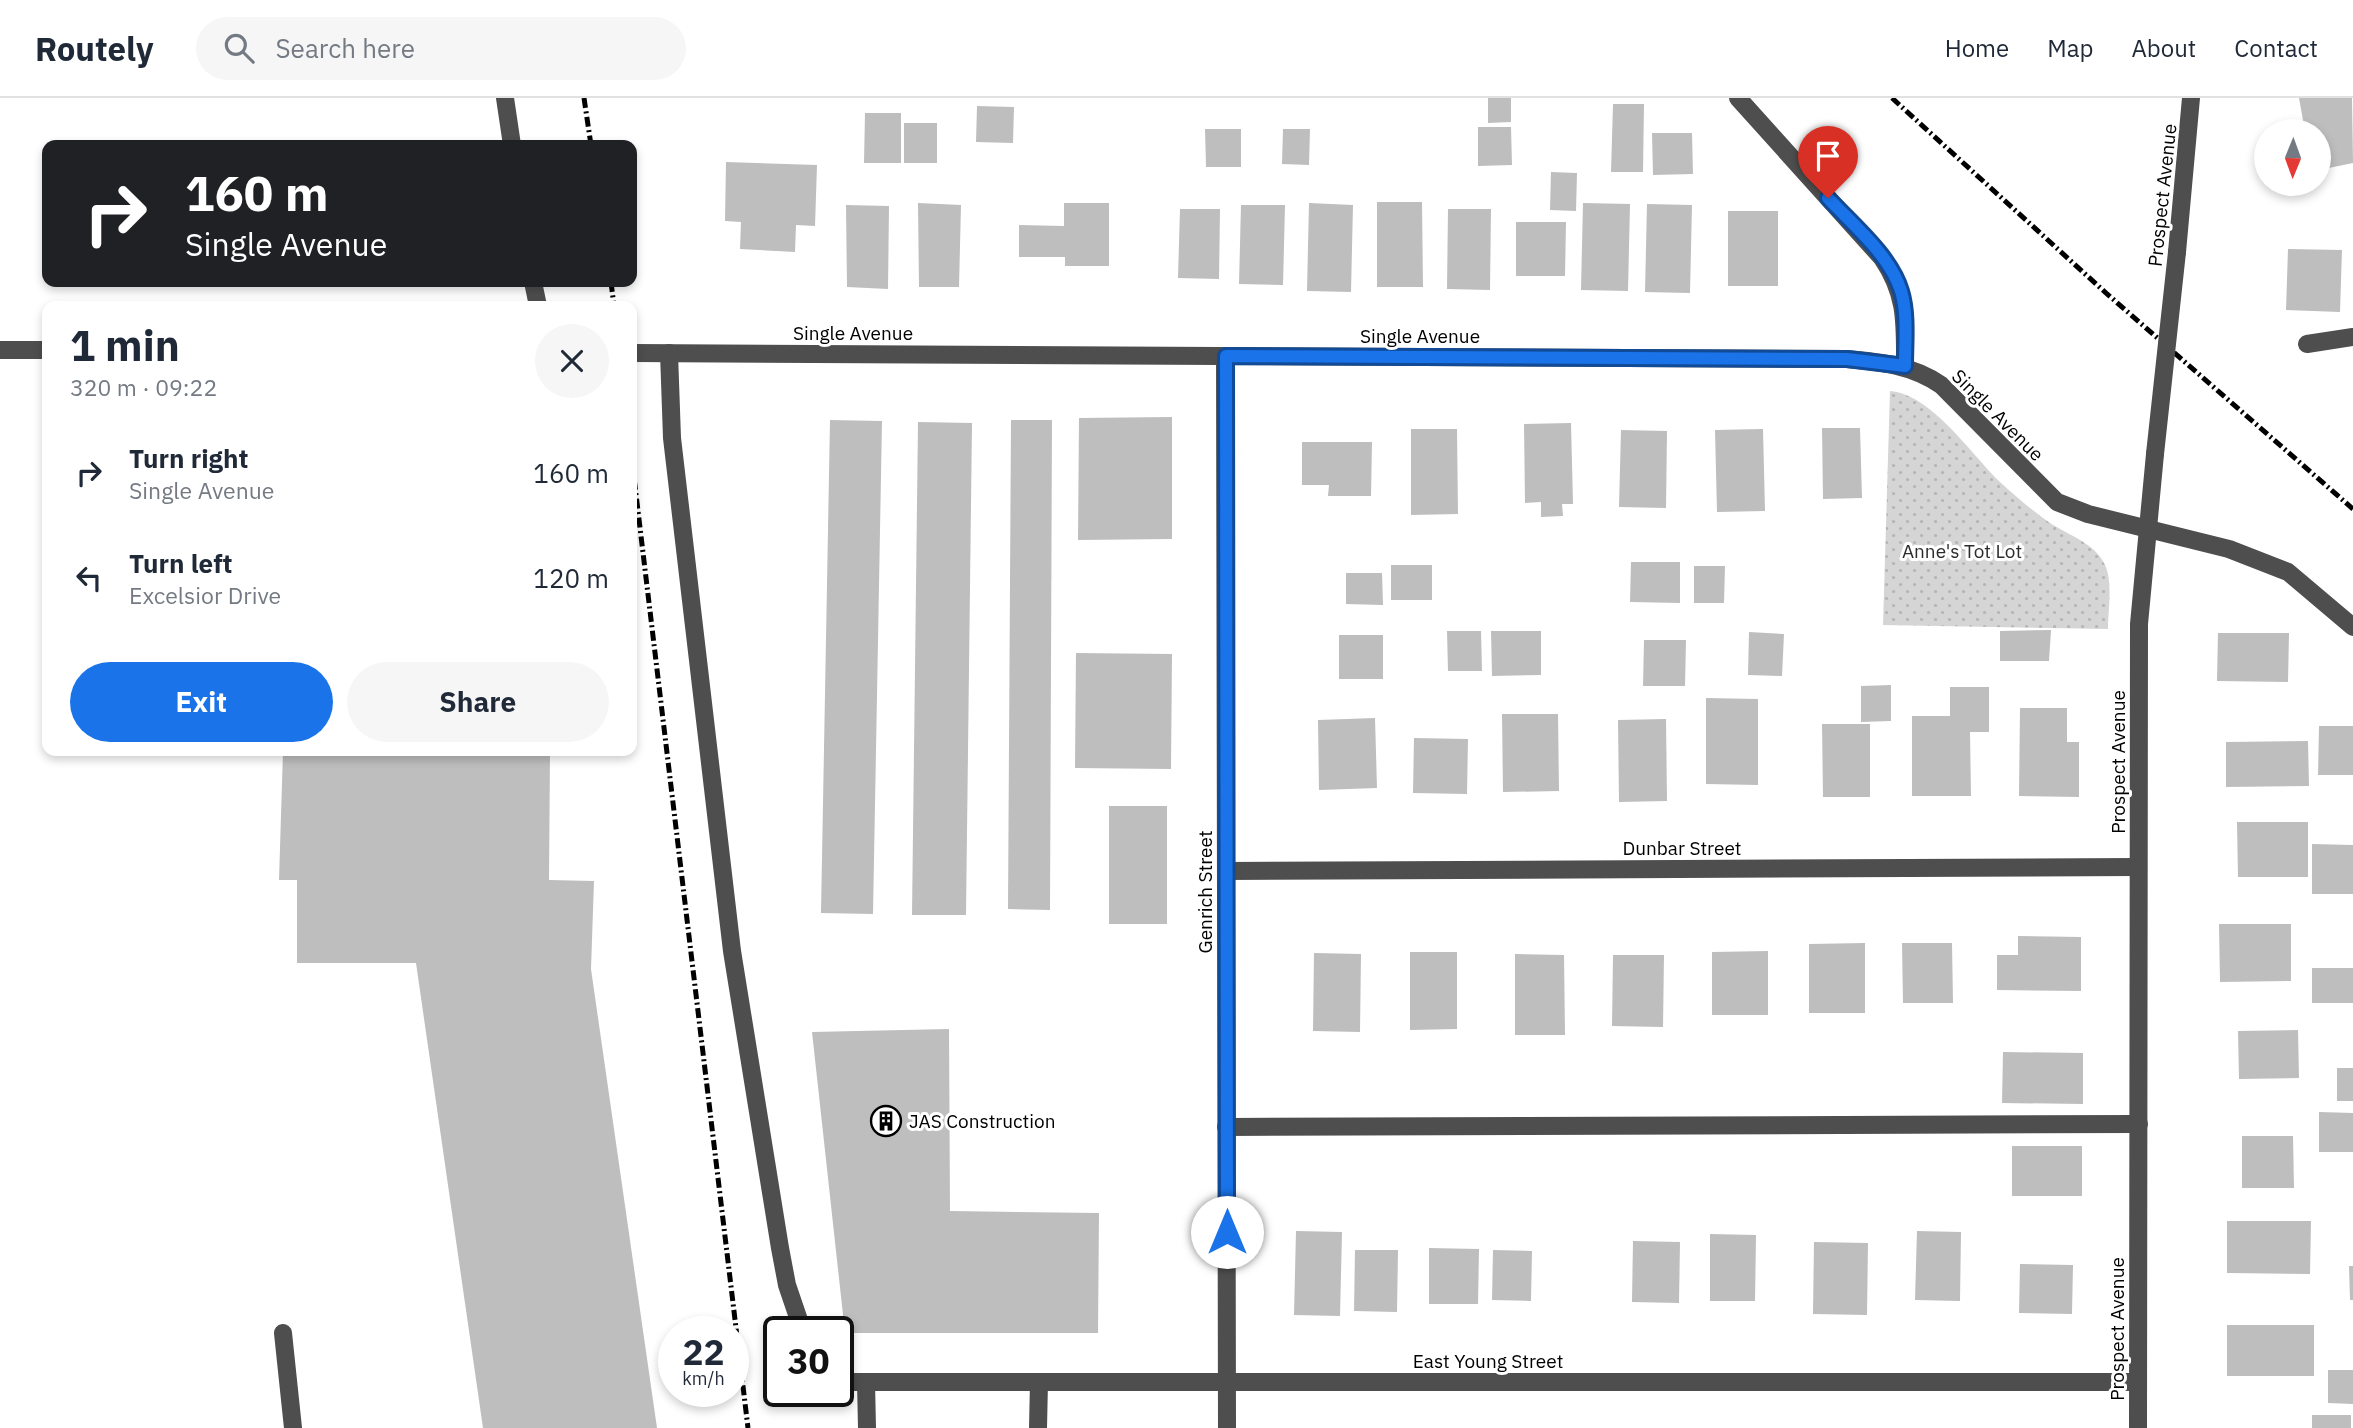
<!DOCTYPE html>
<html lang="en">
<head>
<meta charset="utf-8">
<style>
	:root { --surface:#fff; --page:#f6f6f7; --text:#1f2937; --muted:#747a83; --line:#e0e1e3; --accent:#1a73e8 }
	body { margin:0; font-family:"IBM Plex Sans",sans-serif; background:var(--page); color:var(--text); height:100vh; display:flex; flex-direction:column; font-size:26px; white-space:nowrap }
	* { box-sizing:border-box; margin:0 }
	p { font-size:23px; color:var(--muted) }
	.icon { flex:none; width:38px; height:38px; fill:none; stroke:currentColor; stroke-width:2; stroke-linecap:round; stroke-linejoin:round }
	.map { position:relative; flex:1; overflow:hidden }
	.panel { position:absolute; left:42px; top:203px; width:595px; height:455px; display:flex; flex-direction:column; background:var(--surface); border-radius:14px; box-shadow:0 4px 10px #0003 }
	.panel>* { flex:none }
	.banner { position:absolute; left:42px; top:42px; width:595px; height:147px; border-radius:14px; box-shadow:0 4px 10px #0003; background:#202124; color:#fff; overflow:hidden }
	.needle { width:46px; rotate:181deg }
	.fabs { position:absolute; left:2254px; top:21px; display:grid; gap:14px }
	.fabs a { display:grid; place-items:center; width:77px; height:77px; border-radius:50%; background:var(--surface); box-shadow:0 4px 10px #0003; font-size:35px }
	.speed { position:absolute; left:658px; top:1218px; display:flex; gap:14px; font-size:35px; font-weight:700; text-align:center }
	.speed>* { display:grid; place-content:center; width:91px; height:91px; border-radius:50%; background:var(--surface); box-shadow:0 4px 10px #0003; line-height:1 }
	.speed small { font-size:18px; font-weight:400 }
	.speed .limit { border:4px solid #111; border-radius:10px; background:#fff; color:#111 }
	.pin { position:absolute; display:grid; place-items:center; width:60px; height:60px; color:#fff; margin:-72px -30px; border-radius:50% 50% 50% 0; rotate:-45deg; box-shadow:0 0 7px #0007 }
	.pin .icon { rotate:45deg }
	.me { position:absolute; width:77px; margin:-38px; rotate:0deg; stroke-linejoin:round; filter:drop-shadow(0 0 5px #0008) }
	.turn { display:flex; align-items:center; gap:24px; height:147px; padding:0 28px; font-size:32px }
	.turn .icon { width:91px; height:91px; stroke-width:2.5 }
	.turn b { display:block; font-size:49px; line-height:60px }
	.round { display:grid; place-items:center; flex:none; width:74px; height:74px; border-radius:37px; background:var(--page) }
	.overview { display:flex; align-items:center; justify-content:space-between; height:119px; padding:0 28px }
	h1 { font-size:42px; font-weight:800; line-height:52px }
	.primary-button { display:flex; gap:14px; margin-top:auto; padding:14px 28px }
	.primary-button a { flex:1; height:80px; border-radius:42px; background:var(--accent); color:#fff; font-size:28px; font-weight:800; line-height:80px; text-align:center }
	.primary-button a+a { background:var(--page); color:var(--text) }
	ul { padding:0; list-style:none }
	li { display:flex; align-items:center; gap:21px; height:105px; padding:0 28px }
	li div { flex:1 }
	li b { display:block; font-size:26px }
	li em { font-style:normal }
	header { display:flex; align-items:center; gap:42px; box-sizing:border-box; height:98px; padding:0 35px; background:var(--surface); border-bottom:2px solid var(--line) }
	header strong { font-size:33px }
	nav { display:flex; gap:38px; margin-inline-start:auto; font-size:24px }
	.search { width:490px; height:63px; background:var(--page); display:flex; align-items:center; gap:18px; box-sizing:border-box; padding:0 24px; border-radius:38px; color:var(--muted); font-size:26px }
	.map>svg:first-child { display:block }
	.park { fill:url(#park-dots) }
	.building { fill:#bebebe }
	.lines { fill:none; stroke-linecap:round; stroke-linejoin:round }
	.minor { stroke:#4e4e4e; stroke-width:18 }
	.rail { stroke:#000; stroke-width:5; stroke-dasharray:10 3.5 2 3.5; stroke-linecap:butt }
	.minor-bridge { stroke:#4e4e4e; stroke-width:18 }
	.route-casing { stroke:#114b97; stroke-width:18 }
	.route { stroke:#1a73e8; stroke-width:12 }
	.labels { text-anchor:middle; stroke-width:6; stroke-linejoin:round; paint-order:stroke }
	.street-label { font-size:19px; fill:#000; stroke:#fff }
	.park-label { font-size:19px; fill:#2c2c2c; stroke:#fff }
	.poi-label { font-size:19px; fill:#000; stroke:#fff; text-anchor:start }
</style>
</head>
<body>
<header>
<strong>Routely</strong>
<div class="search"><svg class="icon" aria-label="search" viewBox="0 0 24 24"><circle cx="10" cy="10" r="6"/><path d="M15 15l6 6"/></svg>Search here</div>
<nav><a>Home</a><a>Map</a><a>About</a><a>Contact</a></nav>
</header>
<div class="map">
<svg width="2353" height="1330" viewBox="0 0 2353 1330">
	<defs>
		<pattern id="park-dots" width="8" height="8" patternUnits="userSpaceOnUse" patternTransform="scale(1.75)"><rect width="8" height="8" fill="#d5d5d5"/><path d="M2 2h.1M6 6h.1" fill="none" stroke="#b5b5b5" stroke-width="1.8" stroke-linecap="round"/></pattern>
	</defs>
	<rect width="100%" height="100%" fill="#fff"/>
	<!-- park -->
	<path class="park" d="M1890 293C1931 296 1972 357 2000 384 2015 398 2033 413 2050 425 2068 437 2095 445 2105 467 2113 484 2108 512 2108 531L1883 527Z"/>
	<!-- building -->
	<g class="building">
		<path d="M1488 0H1511V24L1488 25Z"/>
		<path d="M2299 0H2352L2353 65 2319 72V33H2305Z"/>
		<path d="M1613 6H1644L1643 74H1611Z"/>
		<path d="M977 8 1014 9 1013 45 976 44Z"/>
		<path d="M865 15H901V65H864Z"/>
		<rect x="904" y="25" width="33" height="40"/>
		<path d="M1478 29H1511L1512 67 1478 68Z"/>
		<path d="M1205 31H1241V69H1206Z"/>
		<path d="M1283 31H1310L1309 67 1282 66Z"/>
		<path d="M1652 35H1692L1693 76 1653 77Z"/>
		<path d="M726 64 817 67 815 128 796 127 795 154 740 151 741 124 725 123Z"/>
		<path d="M1551 74 1577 75 1576 113 1550 112Z"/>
		<path d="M1377 104H1422L1423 189H1377Z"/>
		<path d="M918 105 961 107 959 189H919Z"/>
		<path d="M1064 105H1109V168H1065V159H1019V127L1064 128Z"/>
		<path d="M1309 105 1353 107 1351 194 1307 193Z"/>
		<path d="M1583 105 1630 106 1628 193 1581 192Z"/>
		<path d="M1647 106 1692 107 1690 195 1645 194Z"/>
		<path d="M846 107 889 108 888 191 847 189Z"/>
		<path d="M1241 107H1285L1283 187 1239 186Z"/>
		<path d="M1180 111H1220L1219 181 1178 180Z"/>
		<path d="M1448 111H1491L1490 192 1447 191Z"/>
		<rect x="1728" y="113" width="50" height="75"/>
		<path d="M1516 124H1566L1565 178H1516Z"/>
		<path d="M2288 151 2342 152 2340 214 2286 212Z"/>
		<path d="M1172 319V441L1078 442 1079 320Z"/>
		<path d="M830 322 882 323 873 816 821 815Z"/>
		<path d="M1011 322H1052L1050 812 1008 811Z"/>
		<path d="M918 324 972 325 966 817H912Z"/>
		<path d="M1571 325 1573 406H1562L1563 418 1541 419V404L1525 405 1524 326Z"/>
		<path d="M1822 330H1860L1862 400 1823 401Z"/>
		<path d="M1411 331H1457L1458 416 1411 417Z"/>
		<path d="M1763 331 1765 413 1717 414 1715 332Z"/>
		<path d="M1621 332 1667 333 1666 410 1619 409Z"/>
		<path d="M1302 344H1372L1371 398H1328L1329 387H1302Z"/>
		<path d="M1631 464H1680V505L1630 504Z"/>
		<rect x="1391" y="467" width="41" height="35"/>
		<path d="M1694 468H1725L1724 505H1694Z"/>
		<path d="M1346 475H1382L1383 507 1346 506Z"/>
		<path d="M2051 532 2049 563H2000V533Z"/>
		<path d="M1447 533H1481L1482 573H1448Z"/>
		<path d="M1491 533H1541V577L1492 578Z"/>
		<path d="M1749 534 1784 536 1782 578 1748 577Z"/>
		<path d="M2218 535H2289L2288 584 2217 583Z"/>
		<rect x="1339" y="537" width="44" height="44"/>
		<path d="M1644 542H1686L1685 588H1643Z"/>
		<path d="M1076 555 1172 556 1171 671 1075 670Z"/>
		<path d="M1891 587V623L1861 624V588Z"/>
		<path d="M1950 589H1989V634H1970L1971 698H1912V618H1950Z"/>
		<path d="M1706 600 1758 601V687L1706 686Z"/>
		<path d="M2020 610H2067V644H2079V699L2019 698Z"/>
		<path d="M1502 616H1558L1559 693 1503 694Z"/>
		<path d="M1375 620 1377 690 1319 692 1318 622Z"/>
		<path d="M1666 621 1667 703 1619 704 1618 622Z"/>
		<path d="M1822 626H1870V699H1823Z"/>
		<path d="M2319 628H2353V677H2318Z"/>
		<path d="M1414 640 1468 641 1467 696 1413 695Z"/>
		<path d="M2308 643 2309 688 2226 689V644Z"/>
		<path d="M283 653H550L549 782 594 783 591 871 657 1330H483L416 865H297V782H279Z"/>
		<rect x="1109" y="708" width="58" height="118"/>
		<path d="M2237 724H2308V779H2238Z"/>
		<path d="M2312 746 2353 747V796H2312Z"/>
		<path d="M2219 826H2291V883L2220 884Z"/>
		<path d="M2018 838 2081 839V893L1997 892V857H2018Z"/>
		<path d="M1865 845V915H1809V846Z"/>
		<path d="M1902 845H1952L1953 905H1903Z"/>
		<path d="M1768 853V917H1712V854Z"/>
		<path d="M1410 854H1457V931L1410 932Z"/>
		<path d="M1314 855 1361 856 1360 934 1313 933Z"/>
		<path d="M1515 856 1564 857 1565 937H1515Z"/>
		<path d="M1613 857H1664L1663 929 1612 928Z"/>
		<rect x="2312" y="870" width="41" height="35"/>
		<path d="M949 931 950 1113 1099 1115 1098 1235H845L812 934Z"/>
		<path d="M2298 932 2299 980 2239 981 2238 933Z"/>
		<path d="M2003 954 2083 955V1006L2002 1005Z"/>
		<rect x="2337" y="970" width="16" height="33"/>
		<path d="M2319 1014 2353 1015V1054H2319Z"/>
		<path d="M2242 1038H2293L2294 1090H2242Z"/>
		<rect x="2012" y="1048" width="70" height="50"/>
		<path d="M2227 1123H2311L2310 1176 2227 1175Z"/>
		<path d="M1296 1133 1342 1134 1340 1218 1294 1217Z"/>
		<path d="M1917 1133 1961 1134 1960 1203 1915 1202Z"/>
		<path d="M1710 1136 1756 1137 1755 1203H1710Z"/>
		<path d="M1633 1143 1680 1144 1679 1205 1632 1204Z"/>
		<path d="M1814 1144 1868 1145 1867 1217 1813 1216Z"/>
		<path d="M1429 1150 1479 1151 1478 1206H1429Z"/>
		<path d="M1355 1152H1398L1397 1214 1354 1213Z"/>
		<path d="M1493 1152 1532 1153 1531 1203 1492 1202Z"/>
		<path d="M2020 1166 2073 1167 2072 1216 2019 1215Z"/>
		<path d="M2349 1168H2353V1202H2350Z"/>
		<rect x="2227" y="1227" width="87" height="51"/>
		<path d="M2328 1272H2353V1306L2328 1305Z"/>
		<rect x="2312" y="1317" width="39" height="13"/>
	</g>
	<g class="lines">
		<!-- minor -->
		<g class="minor">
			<path d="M505 0 512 47"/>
			<path d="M1738 0 1882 160C1907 197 1905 225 1905 269"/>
			<path d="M2177 154 2191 0"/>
			<path d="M533 184 538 208"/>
			<path d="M2307 246 2353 239"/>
			<path d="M0 252H47"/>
			<path d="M632 255 1847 261C1881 264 1912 267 1941 287L2057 404 2088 416 2229 451 2288 474 2353 529"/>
			<path d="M669 255 672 340 732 853 780 1150 787 1187 803 1234"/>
			<path d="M1225 258 1227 1330"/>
			<path d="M1226 773 2138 769"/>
			<path d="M1226 1029 2139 1026"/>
			<path d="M283 1235 293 1330"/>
			<path d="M838 1284H2138"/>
			<path d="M866 1284 867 1330"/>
			<path d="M1038 1330 1039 1284"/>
			<path d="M2138 1330 2139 526 2155 356"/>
		</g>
		<!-- rail -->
		<g class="rail">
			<path d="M584 0 591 47"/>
			<path d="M1892 0 2106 195 2353 411"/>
			<path d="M611 184 614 208"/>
			<path d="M632 363 748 1330"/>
		</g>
		<!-- minor-bridge -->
		<path class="minor-bridge" d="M2155 356 2177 154"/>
	</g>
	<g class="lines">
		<!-- route casing -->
		<g class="route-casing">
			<path id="route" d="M1227 1134 1226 258 1847 261 1905 268C1905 244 1908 216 1901 193 1890 157 1853 127 1828 100"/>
		</g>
		<!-- route -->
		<use href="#route" class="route"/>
	</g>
	<!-- icons -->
	<defs>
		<g id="building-ring" transform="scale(1.575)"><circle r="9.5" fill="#fff" stroke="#000" stroke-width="1.5"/><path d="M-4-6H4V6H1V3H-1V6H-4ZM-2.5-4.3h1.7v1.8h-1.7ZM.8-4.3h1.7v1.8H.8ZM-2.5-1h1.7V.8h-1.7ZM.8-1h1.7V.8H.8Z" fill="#000"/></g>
	</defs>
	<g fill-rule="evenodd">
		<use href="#building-ring" x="886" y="1023"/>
	</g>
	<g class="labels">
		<!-- street labels -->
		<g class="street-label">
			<text transform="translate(2162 97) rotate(-84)" y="7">Prospect Avenue</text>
			<text x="853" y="242">Single Avenue</text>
			<text x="1420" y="245">Single Avenue</text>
			<text transform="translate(1998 317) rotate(45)" y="7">Single Avenue</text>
			<text transform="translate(2118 664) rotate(-90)" y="7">Prospect Avenue</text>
			<text x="1682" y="757">Dunbar Street</text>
			<text transform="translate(1205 794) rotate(-90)" y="7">Genrich Street</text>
			<text transform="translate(2117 1231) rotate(-90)" y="7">Prospect Avenue</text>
			<text x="1488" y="1270">East Young Street</text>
		</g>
		<!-- park labels -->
		<g class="park-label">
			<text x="1962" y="460">Anne's Tot Lot</text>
		</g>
		<!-- poi labels -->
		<g class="poi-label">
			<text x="909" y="1030">JAS Construction</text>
		</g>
	</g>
</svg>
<div class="fabs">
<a><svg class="needle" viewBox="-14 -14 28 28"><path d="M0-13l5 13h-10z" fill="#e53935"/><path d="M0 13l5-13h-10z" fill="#747a83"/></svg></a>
</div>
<div class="speed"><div>22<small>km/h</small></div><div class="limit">30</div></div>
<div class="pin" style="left:1828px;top:100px;background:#d93025"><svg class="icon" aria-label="arrive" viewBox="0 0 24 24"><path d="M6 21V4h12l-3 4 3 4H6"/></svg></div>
<svg class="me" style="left:1227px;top:1134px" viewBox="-20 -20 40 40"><circle r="19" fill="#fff"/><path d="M0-13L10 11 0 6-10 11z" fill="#1a73e8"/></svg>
<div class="banner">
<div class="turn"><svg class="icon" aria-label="right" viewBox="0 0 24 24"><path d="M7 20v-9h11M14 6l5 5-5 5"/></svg><div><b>160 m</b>Single Avenue</div></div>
</div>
<section class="panel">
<div class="overview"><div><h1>1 min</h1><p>320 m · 09:22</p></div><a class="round"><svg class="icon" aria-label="close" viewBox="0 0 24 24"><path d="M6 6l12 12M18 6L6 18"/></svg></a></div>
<ul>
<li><svg class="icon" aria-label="right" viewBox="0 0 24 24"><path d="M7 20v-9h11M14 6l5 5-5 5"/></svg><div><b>Turn right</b><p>Single Avenue</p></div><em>160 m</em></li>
<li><svg class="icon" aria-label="left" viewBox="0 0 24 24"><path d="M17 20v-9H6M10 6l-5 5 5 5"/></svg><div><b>Turn left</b><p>Excelsior Drive</p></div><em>120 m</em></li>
</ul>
<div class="primary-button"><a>Exit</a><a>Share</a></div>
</section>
</div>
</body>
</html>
